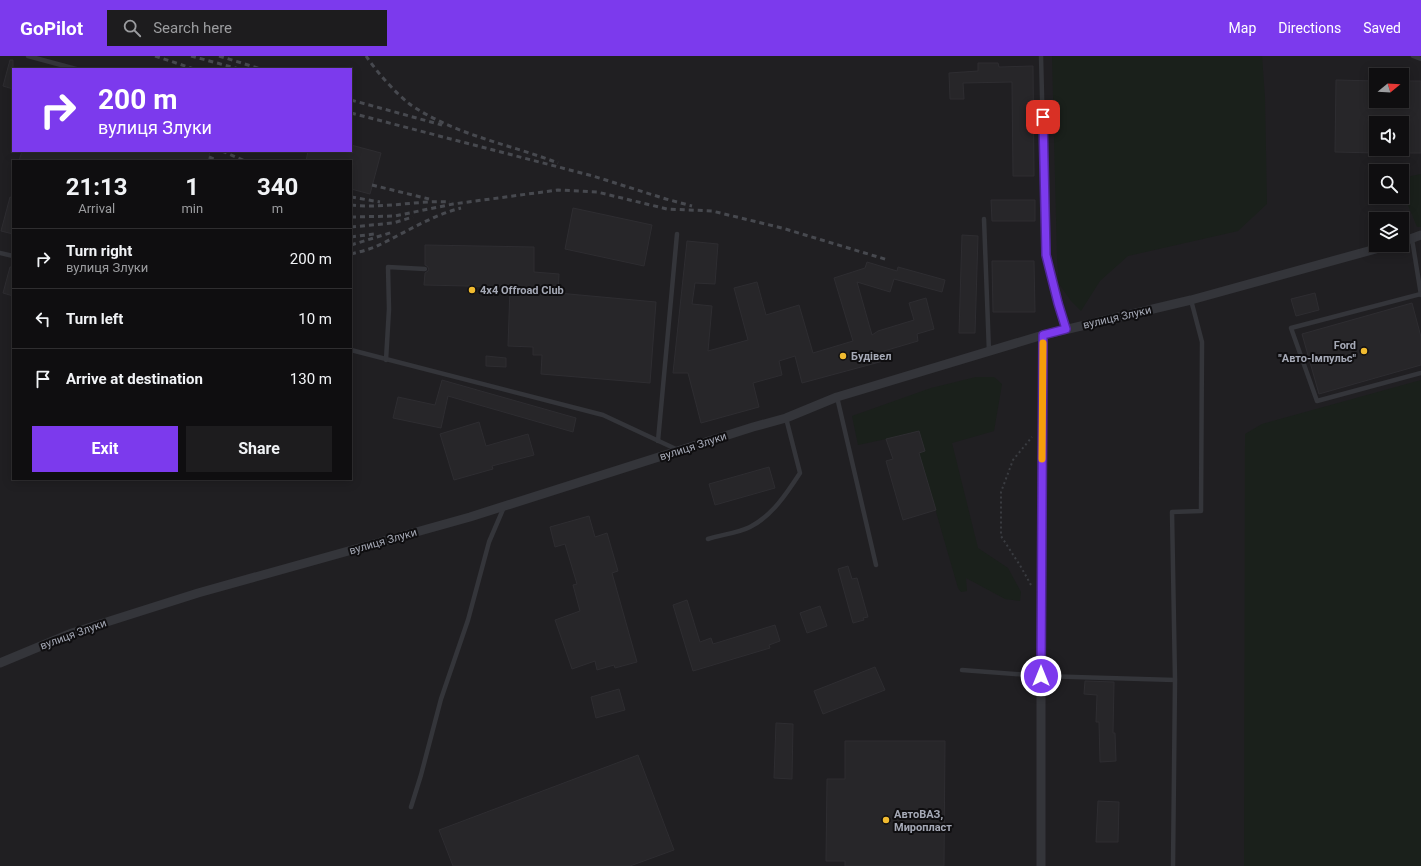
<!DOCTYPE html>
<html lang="en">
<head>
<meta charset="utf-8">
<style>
	:root { --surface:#0f0e10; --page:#1d1c1e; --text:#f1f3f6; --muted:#9b9c9f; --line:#2f2e30; --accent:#7c3aed }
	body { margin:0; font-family:Roboto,sans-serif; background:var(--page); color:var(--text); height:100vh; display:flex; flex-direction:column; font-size:15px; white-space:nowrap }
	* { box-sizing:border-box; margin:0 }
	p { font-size:13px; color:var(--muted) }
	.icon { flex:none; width:22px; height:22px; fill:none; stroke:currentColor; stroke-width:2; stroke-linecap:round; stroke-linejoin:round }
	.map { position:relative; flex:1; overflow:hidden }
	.side { position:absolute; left:12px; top:104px; width:340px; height:320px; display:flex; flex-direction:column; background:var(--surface); border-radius:0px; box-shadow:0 2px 10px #0003,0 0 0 1px var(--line) }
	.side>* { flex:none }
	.hud { position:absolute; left:12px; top:12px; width:340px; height:84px; border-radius:0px; box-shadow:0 2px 10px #0003,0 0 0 1px var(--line); background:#7c3aed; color:#fff; overflow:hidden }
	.needle { width:26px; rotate:72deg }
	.controls { position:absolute; left:1369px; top:12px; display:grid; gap:8px }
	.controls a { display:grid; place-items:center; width:40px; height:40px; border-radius:0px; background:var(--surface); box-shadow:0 2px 10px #0003,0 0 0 1px var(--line); font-size:20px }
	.pin { position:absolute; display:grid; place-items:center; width:34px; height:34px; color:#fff; margin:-17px; border-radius:8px; box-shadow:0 2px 6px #0006 }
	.me { position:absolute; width:44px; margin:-22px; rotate:0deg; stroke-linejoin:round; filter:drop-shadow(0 0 3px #0008) }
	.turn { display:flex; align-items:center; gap:14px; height:84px; padding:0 20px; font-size:18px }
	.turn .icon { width:52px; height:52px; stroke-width:2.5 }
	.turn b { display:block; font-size:28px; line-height:34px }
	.eta { display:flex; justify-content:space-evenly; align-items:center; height:68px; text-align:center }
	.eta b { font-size:24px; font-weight:700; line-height:28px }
	.button { display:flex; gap:8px; margin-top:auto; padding:8px 20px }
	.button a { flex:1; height:46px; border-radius:0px; background:var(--accent); color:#fff; font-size:16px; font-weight:700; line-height:46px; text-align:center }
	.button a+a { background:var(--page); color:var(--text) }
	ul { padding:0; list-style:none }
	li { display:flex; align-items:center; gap:12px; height:60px; padding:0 20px; border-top:1px solid var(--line) }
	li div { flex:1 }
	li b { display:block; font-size:15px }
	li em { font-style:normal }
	header { display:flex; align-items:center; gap:24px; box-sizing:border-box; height:56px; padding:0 20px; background:var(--accent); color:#fff }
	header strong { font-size:19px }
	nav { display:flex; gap:22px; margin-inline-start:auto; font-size:14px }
	.search { width:280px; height:36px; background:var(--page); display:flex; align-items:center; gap:10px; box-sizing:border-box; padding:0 14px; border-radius:0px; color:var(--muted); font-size:15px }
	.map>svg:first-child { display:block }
	.built { fill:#201f22; fill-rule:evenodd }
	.green { fill:#1a201b }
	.building { fill:#272629; stroke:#2e2d31 }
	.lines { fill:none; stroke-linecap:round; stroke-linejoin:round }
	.path { stroke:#3a3c41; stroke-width:2; stroke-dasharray:2 3; stroke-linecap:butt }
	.lane { stroke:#34353a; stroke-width:4.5 }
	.street { stroke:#34353a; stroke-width:9 }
	.rail { stroke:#47494f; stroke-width:3; stroke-dasharray:5 4; stroke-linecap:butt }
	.route-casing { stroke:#51269a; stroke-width:10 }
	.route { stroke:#7c3aed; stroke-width:7 }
	.slow { stroke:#f59e0b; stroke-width:7 }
	.poi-dot { fill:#f1bb30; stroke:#0f0e10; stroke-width:1.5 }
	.labels { text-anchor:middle; stroke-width:4; stroke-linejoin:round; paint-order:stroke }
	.poi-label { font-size:11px; font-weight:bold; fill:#a5a9b6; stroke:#0f0e10; text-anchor:start }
	.street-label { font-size:11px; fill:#a5a9b6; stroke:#0f0e10 }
</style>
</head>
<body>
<header>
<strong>GoPilot</strong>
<div class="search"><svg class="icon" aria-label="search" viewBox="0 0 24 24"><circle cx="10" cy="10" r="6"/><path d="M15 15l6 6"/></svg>Search here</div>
<nav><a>Map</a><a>Directions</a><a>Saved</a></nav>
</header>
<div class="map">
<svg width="1421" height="810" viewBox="0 0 1421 810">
	<rect width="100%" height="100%" fill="#141315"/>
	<!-- built -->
	<path class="built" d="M0 0H1421V810H0ZM13 13H351V95H13ZM1376 19H1402V45H1376ZM1376 67H1402V93H1376ZM13 105H351V423H13ZM1376 115H1402V141H1376ZM1376 163H1402V189H1376Z"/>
	<!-- green -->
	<g class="green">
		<path d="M1052 0H1262L1265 41 1267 148 1238 175 1128 200 1100 225 1081 255 1071 245 1059 228 1057 203Z"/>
		<path d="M1421 118V171H1417L1402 135V122Z"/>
		<path d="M976 321H994L1002 328 994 375 952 387 978 492 1008 512 1021 536 1020 545 1005 543 966 522 967 535 961 536 958 532 919 397 924 395 919 375 886 383 858 389 852 360 931 332Z"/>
		<path d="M1421 324V810H1244L1245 378 1262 368Z"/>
	</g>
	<!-- building -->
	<g class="building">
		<path d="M10 4H13V33L3 30Z"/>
		<path d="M978 7H998L999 11 1033 10 1034 120H1013L1012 26 963 27 964 43H950L949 17 978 15Z"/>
		<path d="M1336 24 1376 25V45H1402V25H1421V97H1402V67H1376V97L1335 96Z"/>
		<path d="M351 89 381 97 370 138 351 133V105H306L308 95H351Z"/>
		<path d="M22 95H210L208 105H19Z"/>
		<path d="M10 141 13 142V178L1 175Z"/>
		<path d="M991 144H1035V165H992Z"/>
		<path d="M573 152 652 169 644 210 565 193Z"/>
		<path d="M962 179 978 180 975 277H959Z"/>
		<path d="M687 185 718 188 715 228 695 227 692 248 712 250 708 295 748 284 734 232 757 226 766 259 799 249 813 297 853 285 834 222 865 212 867 206 897 215 898 211 945 224 942 236 894 223 890 236 857 226 872 279 878 275 914 264 909 247 926 242 934 273 917 278 918 285 884 295 887 304 802 327 795 300 779 305 782 319 753 327 759 351 701 367 688 317H673Z"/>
		<path d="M425 189 534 191V216L559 218 558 237 656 246 650 327 541 318 542 299H533V291L508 290 510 231 424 229 425 217 428 215 429 213 427 210 425 209Z"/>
		<path d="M992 205H1034L1035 256H993Z"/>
		<path d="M10 211H13V240L3 237Z"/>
		<path d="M1315 237 1319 254 1296 260 1291 243Z"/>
		<path d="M1412 247 1421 281V309L1319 338 1302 278Z"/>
		<path d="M486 300 506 302V311L486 310Z"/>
		<path d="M442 324 576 362 573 376 448 340 441 372 393 362 398 341 435 349Z"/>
		<path d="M479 366 486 390 528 378 534 399 492 410 493 413 454 424 440 378Z"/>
		<path d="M919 375 925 395 919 397 936 454 903 464 886 405 893 403 886 383Z"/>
		<path d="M769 411 775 432 715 449 709 428Z"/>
		<path d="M589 460 595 481 607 477 618 515 612 517 637 606 615 612 614 609 597 614 595 605 572 613 555 564 580 555 573 529 577 528 565 488 555 491 550 471Z"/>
		<path d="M848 510 852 523 857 522 868 561 863 562 864 564 853 567 838 513Z"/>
		<path d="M687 544 700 586 711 582 713 588 775 569 780 585 769 589 770 592 693 615 673 549Z"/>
		<path d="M820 550 827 570 807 577 800 557Z"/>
		<path d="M875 611 885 634 823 658 814 635Z"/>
		<path d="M1085 625 1114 626 1113 677H1115L1116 705 1100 706 1099 666H1096L1097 639 1084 638Z"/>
		<path d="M619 633 625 654 596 662 591 641Z"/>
		<path d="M776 667 793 668 792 723 774 722Z"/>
		<path d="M845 685H945L944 810H845V805H826L827 723H845Z"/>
		<path d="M638 699 674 794 630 810H453L439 774Z"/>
		<path d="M1098 745 1119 746 1118 786H1096Z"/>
	</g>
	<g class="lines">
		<!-- path -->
		<path class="path" d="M1031 529 1021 511 1001 480V436L1013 404 1032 381"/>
		<!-- lane -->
		<g class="lane">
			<path d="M28 0 76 13"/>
			<path d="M1041 0 1046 199 1058 247 1066 273"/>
			<path d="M1413 0 1421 3"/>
			<path d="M984 163 989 296"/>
			<path d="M1412 183 1421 239"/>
			<path d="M0 197 13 200"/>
			<path d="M1421 238 1291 272 1317 345 1421 317"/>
			<path d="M351 294 603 359 678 394"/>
			<path d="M386 304 389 253 388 211 425 213"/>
			<path d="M837 341 876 509"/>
			<path d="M658 385 677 178"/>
			<path d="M708 483C720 479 738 477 750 471 772 460 787 437 800 417L786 362"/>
			<path d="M962 614 1041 620 1175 624"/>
			<path d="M411 751 421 719 441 643 468 564 489 486 504 451"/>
			<path d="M1173 810 1175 624 1172 456 1201 455 1202 286 1191 244"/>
		</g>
		<!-- street -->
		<g class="street">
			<path d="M1402 186 1421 179"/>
			<path d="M0 607 72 577 198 537 470 461 753 371 786 362 837 341 1043 279 1191 244 1390 189"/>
			<path d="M1041 810V620L1043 279"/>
		</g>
		<!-- rail -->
		<g class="rail">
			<path d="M155 0 194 13"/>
			<path d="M191 0 239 13"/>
			<path d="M219 0 261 13"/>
			<path d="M366 0C377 16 395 37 411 49 455 79 509 88 558 107"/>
			<path d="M351 44 442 69"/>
			<path d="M351 57 593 120 666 143 692 150"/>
			<path d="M222 95 245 105"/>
			<path d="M209 101 219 105"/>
			<path d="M372 129 429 143"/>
			<path d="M351 141 380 146"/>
			<path d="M351 149C384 153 417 144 450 146"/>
			<path d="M351 161 395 160 453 148 558 134 597 136 667 153 712 155 782 172 888 204"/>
			<path d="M351 171 393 167 413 161"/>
			<path d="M351 181 374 178"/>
			<path d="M351 189 393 176"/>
			<path d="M351 198C359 196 367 194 375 191 403 178 430 160 461 152"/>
		</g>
	</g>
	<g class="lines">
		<!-- route casing -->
		<g class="route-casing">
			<path id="route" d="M1041 620 1043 279 1066 273 1058 247 1046 199 1043 61"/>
		</g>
		<!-- route -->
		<use href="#route" class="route"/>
		<!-- slow -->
		<path class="slow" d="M1042 403 1043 287"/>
	</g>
	<!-- markers -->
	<g class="poi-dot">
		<circle cx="472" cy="234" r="4"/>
		<circle cx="1364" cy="295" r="4"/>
		<circle cx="843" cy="300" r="4"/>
		<circle cx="886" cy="764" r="4"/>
	</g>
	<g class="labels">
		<!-- poi labels -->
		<g class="poi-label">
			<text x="480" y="238">4x4 Offroad Club</text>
			<text x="1356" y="293" text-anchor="end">Ford<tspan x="1356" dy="13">"Авто-Імпульс"</tspan></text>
			<text x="851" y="304">Будівел</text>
			<text x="894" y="762">АвтоВАЗ,<tspan x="894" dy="13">Миропласт</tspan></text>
		</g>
		<!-- street labels -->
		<g class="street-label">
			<text transform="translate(1117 261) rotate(-13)" y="4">вулиця Злуки</text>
			<text transform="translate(693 390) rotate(-18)" y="4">вулиця Злуки</text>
			<text transform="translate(383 485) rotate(-16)" y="4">вулиця Злуки</text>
			<text transform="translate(73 578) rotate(-20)" y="4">вулиця Злуки</text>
		</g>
	</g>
</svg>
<div class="controls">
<a><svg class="needle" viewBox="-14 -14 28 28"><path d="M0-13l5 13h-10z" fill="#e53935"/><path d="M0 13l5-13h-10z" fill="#9b9c9f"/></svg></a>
<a><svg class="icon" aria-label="sound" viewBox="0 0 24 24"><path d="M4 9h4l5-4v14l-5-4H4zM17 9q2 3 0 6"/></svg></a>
<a><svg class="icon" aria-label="search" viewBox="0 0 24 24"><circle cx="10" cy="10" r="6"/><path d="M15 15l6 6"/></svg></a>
<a><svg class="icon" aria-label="layers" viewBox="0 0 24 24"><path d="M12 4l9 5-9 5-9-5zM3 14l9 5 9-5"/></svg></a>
</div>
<div class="pin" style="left:1043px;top:61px;background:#d93025"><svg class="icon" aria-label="arrive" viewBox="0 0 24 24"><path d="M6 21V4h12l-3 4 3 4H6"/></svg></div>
<svg class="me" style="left:1041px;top:620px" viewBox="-20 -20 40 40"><circle r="17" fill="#7c3aed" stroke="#fff" stroke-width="3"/><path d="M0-11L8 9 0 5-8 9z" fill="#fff"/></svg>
<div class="hud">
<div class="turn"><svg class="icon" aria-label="right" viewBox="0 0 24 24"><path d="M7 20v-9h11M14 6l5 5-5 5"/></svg><div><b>200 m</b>вулиця Злуки</div></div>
</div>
<section class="side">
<div class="eta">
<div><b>21:13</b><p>Arrival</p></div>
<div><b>1</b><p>min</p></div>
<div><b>340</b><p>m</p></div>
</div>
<ul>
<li><svg class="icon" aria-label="right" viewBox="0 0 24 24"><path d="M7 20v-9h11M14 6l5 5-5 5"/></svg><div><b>Turn right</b><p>вулиця Злуки</p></div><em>200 m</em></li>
<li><svg class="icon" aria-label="left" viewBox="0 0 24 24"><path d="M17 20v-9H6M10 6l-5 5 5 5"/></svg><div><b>Turn left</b></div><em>10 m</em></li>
<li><svg class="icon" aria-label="arrive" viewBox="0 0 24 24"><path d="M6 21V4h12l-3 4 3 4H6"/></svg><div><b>Arrive at destination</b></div><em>130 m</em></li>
</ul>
<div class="button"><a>Exit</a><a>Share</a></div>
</section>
</div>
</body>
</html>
